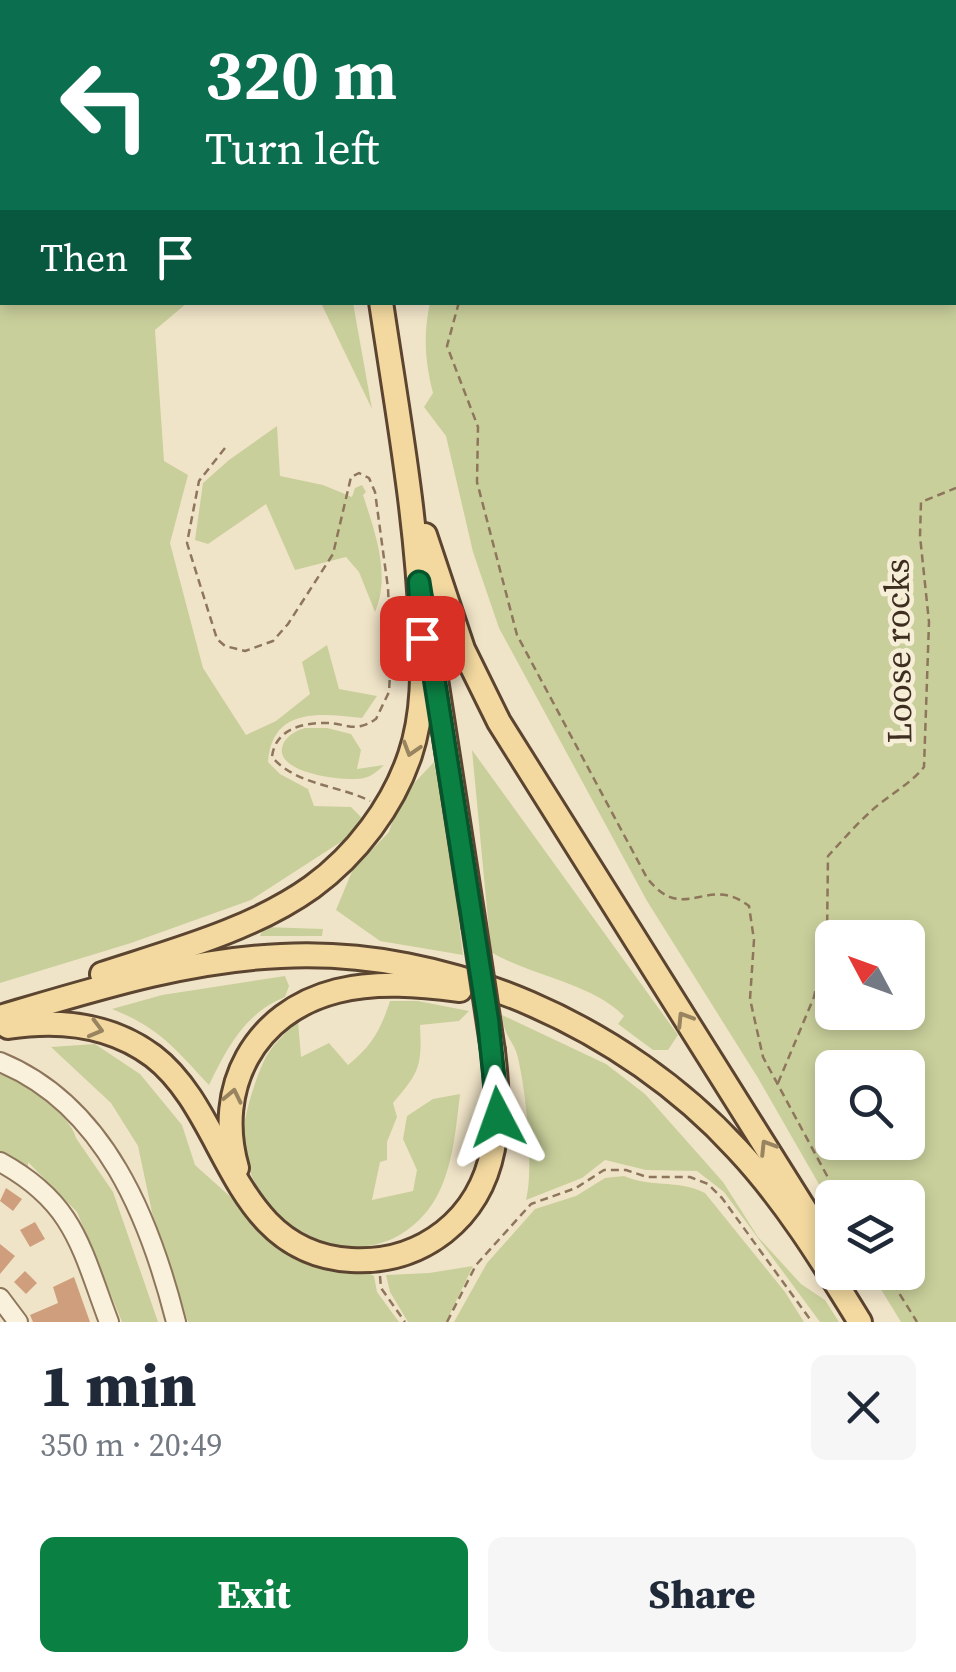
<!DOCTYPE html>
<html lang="en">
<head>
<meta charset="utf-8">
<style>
	:root { --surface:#fff; --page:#f6f6f7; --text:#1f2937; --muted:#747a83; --accent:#0b8043 }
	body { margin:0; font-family:"Source Serif 4",serif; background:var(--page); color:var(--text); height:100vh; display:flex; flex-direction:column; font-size:38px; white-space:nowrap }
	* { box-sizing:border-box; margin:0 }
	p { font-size:32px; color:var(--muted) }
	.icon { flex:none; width:55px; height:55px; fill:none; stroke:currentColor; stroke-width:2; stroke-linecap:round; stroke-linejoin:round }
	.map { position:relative; height:1322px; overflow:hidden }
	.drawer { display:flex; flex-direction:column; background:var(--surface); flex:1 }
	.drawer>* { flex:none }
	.banner { position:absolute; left:0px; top:0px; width:958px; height:305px; box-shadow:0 5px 15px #0003; background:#0b6e4f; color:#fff; overflow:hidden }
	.needle { width:65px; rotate:311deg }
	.buttons { position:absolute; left:815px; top:920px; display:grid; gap:20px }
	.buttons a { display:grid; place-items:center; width:110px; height:110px; border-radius:15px; background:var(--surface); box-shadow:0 5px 15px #0003; font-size:50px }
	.pin { position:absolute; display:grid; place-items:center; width:85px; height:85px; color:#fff; margin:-42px; border-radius:20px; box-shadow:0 5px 15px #0006 }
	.me { position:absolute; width:110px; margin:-55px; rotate:356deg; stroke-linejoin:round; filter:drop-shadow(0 0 8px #0008) }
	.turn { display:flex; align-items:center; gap:35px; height:210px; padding:0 40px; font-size:45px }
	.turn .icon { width:130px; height:130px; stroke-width:2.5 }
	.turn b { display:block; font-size:70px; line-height:85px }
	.then { display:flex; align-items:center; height:95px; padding:0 40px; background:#0003; gap:20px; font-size:38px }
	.round { display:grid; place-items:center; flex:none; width:105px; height:105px; border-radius:15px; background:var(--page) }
	.head { display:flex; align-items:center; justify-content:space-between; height:170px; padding:0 40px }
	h1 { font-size:60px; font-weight:800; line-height:75px }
	.cta { display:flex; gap:20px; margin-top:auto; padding:20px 40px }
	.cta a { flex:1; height:115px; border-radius:15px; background:var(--accent); color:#fff; font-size:40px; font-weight:800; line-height:115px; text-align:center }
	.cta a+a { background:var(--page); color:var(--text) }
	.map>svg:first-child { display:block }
	.green { fill:#c9cf9b; fill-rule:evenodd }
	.building { fill:#cf9f7d }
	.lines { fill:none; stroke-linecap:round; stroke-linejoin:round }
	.minor-casing { stroke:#8d765c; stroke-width:22 }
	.major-casing { stroke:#5b4430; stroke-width:28 }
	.highway-casing { stroke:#5b4430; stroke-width:30 }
	.path { stroke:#8d765c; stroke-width:2.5; stroke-dasharray:8 5; stroke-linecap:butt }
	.minor { stroke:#faf1dc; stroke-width:18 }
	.major { stroke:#f3d9a0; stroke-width:22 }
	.highway { stroke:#e0a458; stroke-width:25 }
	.major-bridge-casing { stroke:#5b4430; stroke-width:28; stroke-linecap:butt }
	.major-bridge { stroke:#f3d9a0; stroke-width:22 }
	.oneway { stroke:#988460 }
	.route-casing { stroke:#07532c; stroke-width:25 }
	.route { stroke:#0b8043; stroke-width:18 }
	.labels { text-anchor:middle; stroke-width:9; stroke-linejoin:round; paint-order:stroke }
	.street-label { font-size:35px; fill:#3d2e20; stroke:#f7eed8 }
</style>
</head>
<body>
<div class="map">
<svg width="956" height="1322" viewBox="0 0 956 1322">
	<rect width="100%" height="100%" fill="#f0e4c8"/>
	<!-- green -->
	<g class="green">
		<path d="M0 0H318V2H2V302L187 303 155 330 164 461 188 475 170 543 203 668 246 735 276 721 310 694 302 662 327 645 339 689 377 696 362 718C320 713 272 707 268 762L280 774 308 789 314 806 351 807 364 820 350 836 251 900 131 943 0 983Z"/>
		<path d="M380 0H956V1322H901L871 1273 908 1272V1198H832V1207L758 1078 647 901 499 628 473 552 446 436 424 407 433 393C425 362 423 334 430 303L955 302V2ZM832 938H908V1012H832ZM832 1068H908V1142H832Z"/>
		<path d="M321 303H353L372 409Z"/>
		<path d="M277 426 280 476 323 485 352 497 355 488 362 485 366 492 363 495C375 532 391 575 375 612L359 572 346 557 295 570 266 504 208 544 195 540 203 483 229 460Z"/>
		<path d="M305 728H327L351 734 361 750 357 769 384 765C379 770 371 777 364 778 347 782 277 774 282 748 284 737 295 731 305 728Z"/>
		<path d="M472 750 678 1035 668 1050H653L618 1024 624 1016C589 982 533 977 491 952Z"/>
		<path d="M434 762 447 826 463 955 380 941 336 910 353 869 389 832 400 798Z"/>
		<path d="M264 927 323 929 322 936H260Z"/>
		<path d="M285 976 289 986 285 997C245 1013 227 1048 209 1085 175 1049 160 1028 112 1009L162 995Z"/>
		<path d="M390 1001H418L469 1011 459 1021 420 1025C422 1066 420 1072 393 1103L397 1117 387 1142V1160L380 1162 372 1200 413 1191 417 1170 403 1139 407 1116 433 1099 460 1094C455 1135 452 1186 422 1217 358 1285 251 1228 243 1142 241 1122 257 1073 267 1055 275 1042 288 1031 298 1021L301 1057 329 1043 348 1065C372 1046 381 1029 390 1001Z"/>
		<path d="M502 1015 606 1064 645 1094 723 1182 758 1237 801 1284 825 1300 839 1322H820L724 1192 697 1171 646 1170 605 1160 582 1178 526 1200C534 1168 526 1092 518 1058 514 1040 504 1038 502 1015Z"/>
		<path d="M95 1044 140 1074 182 1125 195 1165 234 1200 271 1240 307 1262 337 1272H367L374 1276 377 1292 399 1322H188L153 1217 138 1146 111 1103 51 1047Z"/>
		<path d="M0 1074C22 1081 71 1115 76 1138L113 1192 158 1322H122L77 1212 28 1162V1168L0 1155Z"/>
		<path d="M624 1176C651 1188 678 1179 705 1193L785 1292 804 1322H454L487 1263 535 1209 576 1196 605 1178Z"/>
		<path d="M473 1266 446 1322H408L390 1292 386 1275 429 1273Z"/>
	</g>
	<!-- building -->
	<g class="building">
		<path d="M6 1188 22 1199 13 1211 0 1201Z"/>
		<path d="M35 1222 45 1239 30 1247 20 1230Z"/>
		<path d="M0 1244 15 1256 0 1274Z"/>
		<path d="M25 1271 37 1283 26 1294 14 1282Z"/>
		<path d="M74 1277 90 1322H33L30 1315 58 1303 53 1287Z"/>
	</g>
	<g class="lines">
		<!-- minor casing -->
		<g class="minor-casing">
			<g id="minor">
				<path d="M0 1062C105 1105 150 1219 176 1322"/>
				<path d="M0 1162C75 1203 81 1248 109 1322"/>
				<path d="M0 1298 18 1322"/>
			</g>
		</g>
		<!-- major casing -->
		<g class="major-casing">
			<g id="major">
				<path d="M425 535 463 649 499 722 824 1240"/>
				<path d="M433 660 474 925"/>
				<path d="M102 974C172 951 252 930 312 887 356 855 393 806 410 755 424 713 423 669 421 627 417 518 397 410 381 302"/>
				<path d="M0 1017C92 990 185 960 281 956 448 947 625 1027 737 1149 785 1200 823 1262 860 1322"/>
				<path d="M8 1027C60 1019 110 1024 153 1056 229 1114 230 1253 351 1260 385 1262 417 1253 444 1232 501 1187 501 1117 493 1051"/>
				<path d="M237 1168C214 1088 254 1012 337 991 377 981 420 985 460 990"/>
			</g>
		</g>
		<!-- highway casing -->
		<g class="highway-casing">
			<path id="highway" d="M334 0V2"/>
		</g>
		<!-- path -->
		<g class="path">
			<path d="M416 0V2"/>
			<path d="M955 215 956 214"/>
			<path d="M955 294 956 295"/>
			<path d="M459 302 447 346 478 427 477 482 517 635 647 878C685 926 706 873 749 906L754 940 750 999 763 1057 839 1198"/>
			<path d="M225 448 199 481 187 543 217 639 225 646 245 651 273 641 288 624 333 554 351 477 359 473 369 478 375 492 388 588 391 656 389 692 376 719C371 722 367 725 361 726 351 729 339 723 329 723 303 722 275 729 272 757 296 785 338 785 370 801"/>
			<path d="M778 1083 814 997 827 935 828 856C841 842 854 827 868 814 885 797 910 785 924 767L929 622 920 536 921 502 956 488"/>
			<path d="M886 1272 917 1322"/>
			<path d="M380 1276 381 1288 405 1322"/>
			<path d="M447 1322 476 1265 531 1204 576 1188 604 1170H626L647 1177H690L708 1184 722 1198 812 1322"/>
		</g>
		<!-- minor -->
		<use href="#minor" class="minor"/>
		<!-- major -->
		<use href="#major" class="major"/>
		<!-- highway -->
		<use href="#highway" class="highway"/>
		<!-- major-bridge casing -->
		<g class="major-bridge-casing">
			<path id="major-bridge" d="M474 925 493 1051"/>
		</g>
		<!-- major-bridge -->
		<use href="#major-bridge" class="major-bridge"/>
	</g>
	<!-- one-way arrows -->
	<defs><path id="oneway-chevron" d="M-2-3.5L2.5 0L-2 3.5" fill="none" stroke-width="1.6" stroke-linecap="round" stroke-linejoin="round" transform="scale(2.5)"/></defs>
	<g class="oneway">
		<use href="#oneway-chevron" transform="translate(411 749) rotate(107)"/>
		<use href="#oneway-chevron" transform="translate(684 1019) rotate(-122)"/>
		<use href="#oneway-chevron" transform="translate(96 1029) rotate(15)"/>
		<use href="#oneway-chevron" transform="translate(233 1096) rotate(-78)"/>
		<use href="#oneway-chevron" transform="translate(767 1147) rotate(-122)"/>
	</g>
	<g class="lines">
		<!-- route casing -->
		<g class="route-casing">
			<path id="route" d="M422 638 419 582 488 1020 498 1117"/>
		</g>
		<!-- route -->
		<use href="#route" class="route"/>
	</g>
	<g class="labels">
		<!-- street labels -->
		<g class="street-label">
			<text transform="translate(898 651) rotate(-91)" y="12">Loose rocks</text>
		</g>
	</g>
</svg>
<div class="buttons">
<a><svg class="needle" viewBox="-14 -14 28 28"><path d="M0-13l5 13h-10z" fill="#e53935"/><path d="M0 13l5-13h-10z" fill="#747a83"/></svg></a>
<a><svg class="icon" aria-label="search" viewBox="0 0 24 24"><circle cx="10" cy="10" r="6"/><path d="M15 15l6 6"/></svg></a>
<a><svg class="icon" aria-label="layers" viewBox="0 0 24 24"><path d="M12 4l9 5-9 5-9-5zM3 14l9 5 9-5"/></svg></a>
</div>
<div class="pin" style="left:422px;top:638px;background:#d93025"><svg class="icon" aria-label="arrive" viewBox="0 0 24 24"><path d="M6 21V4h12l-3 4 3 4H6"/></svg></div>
<svg class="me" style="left:498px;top:1117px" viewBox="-20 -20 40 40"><path d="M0-17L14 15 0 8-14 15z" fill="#0b8043" stroke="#fff" stroke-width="4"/></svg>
<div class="banner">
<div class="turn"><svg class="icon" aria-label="left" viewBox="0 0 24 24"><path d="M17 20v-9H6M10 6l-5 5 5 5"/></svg><div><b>320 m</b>Turn left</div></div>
<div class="then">Then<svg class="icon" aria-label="arrive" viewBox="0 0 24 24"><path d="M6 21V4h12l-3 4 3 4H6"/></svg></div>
</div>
</div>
<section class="drawer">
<div class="head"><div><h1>1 min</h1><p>350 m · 20:49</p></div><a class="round"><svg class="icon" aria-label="close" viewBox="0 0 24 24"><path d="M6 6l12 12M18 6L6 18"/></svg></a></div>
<div class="cta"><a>Exit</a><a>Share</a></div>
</section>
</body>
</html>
